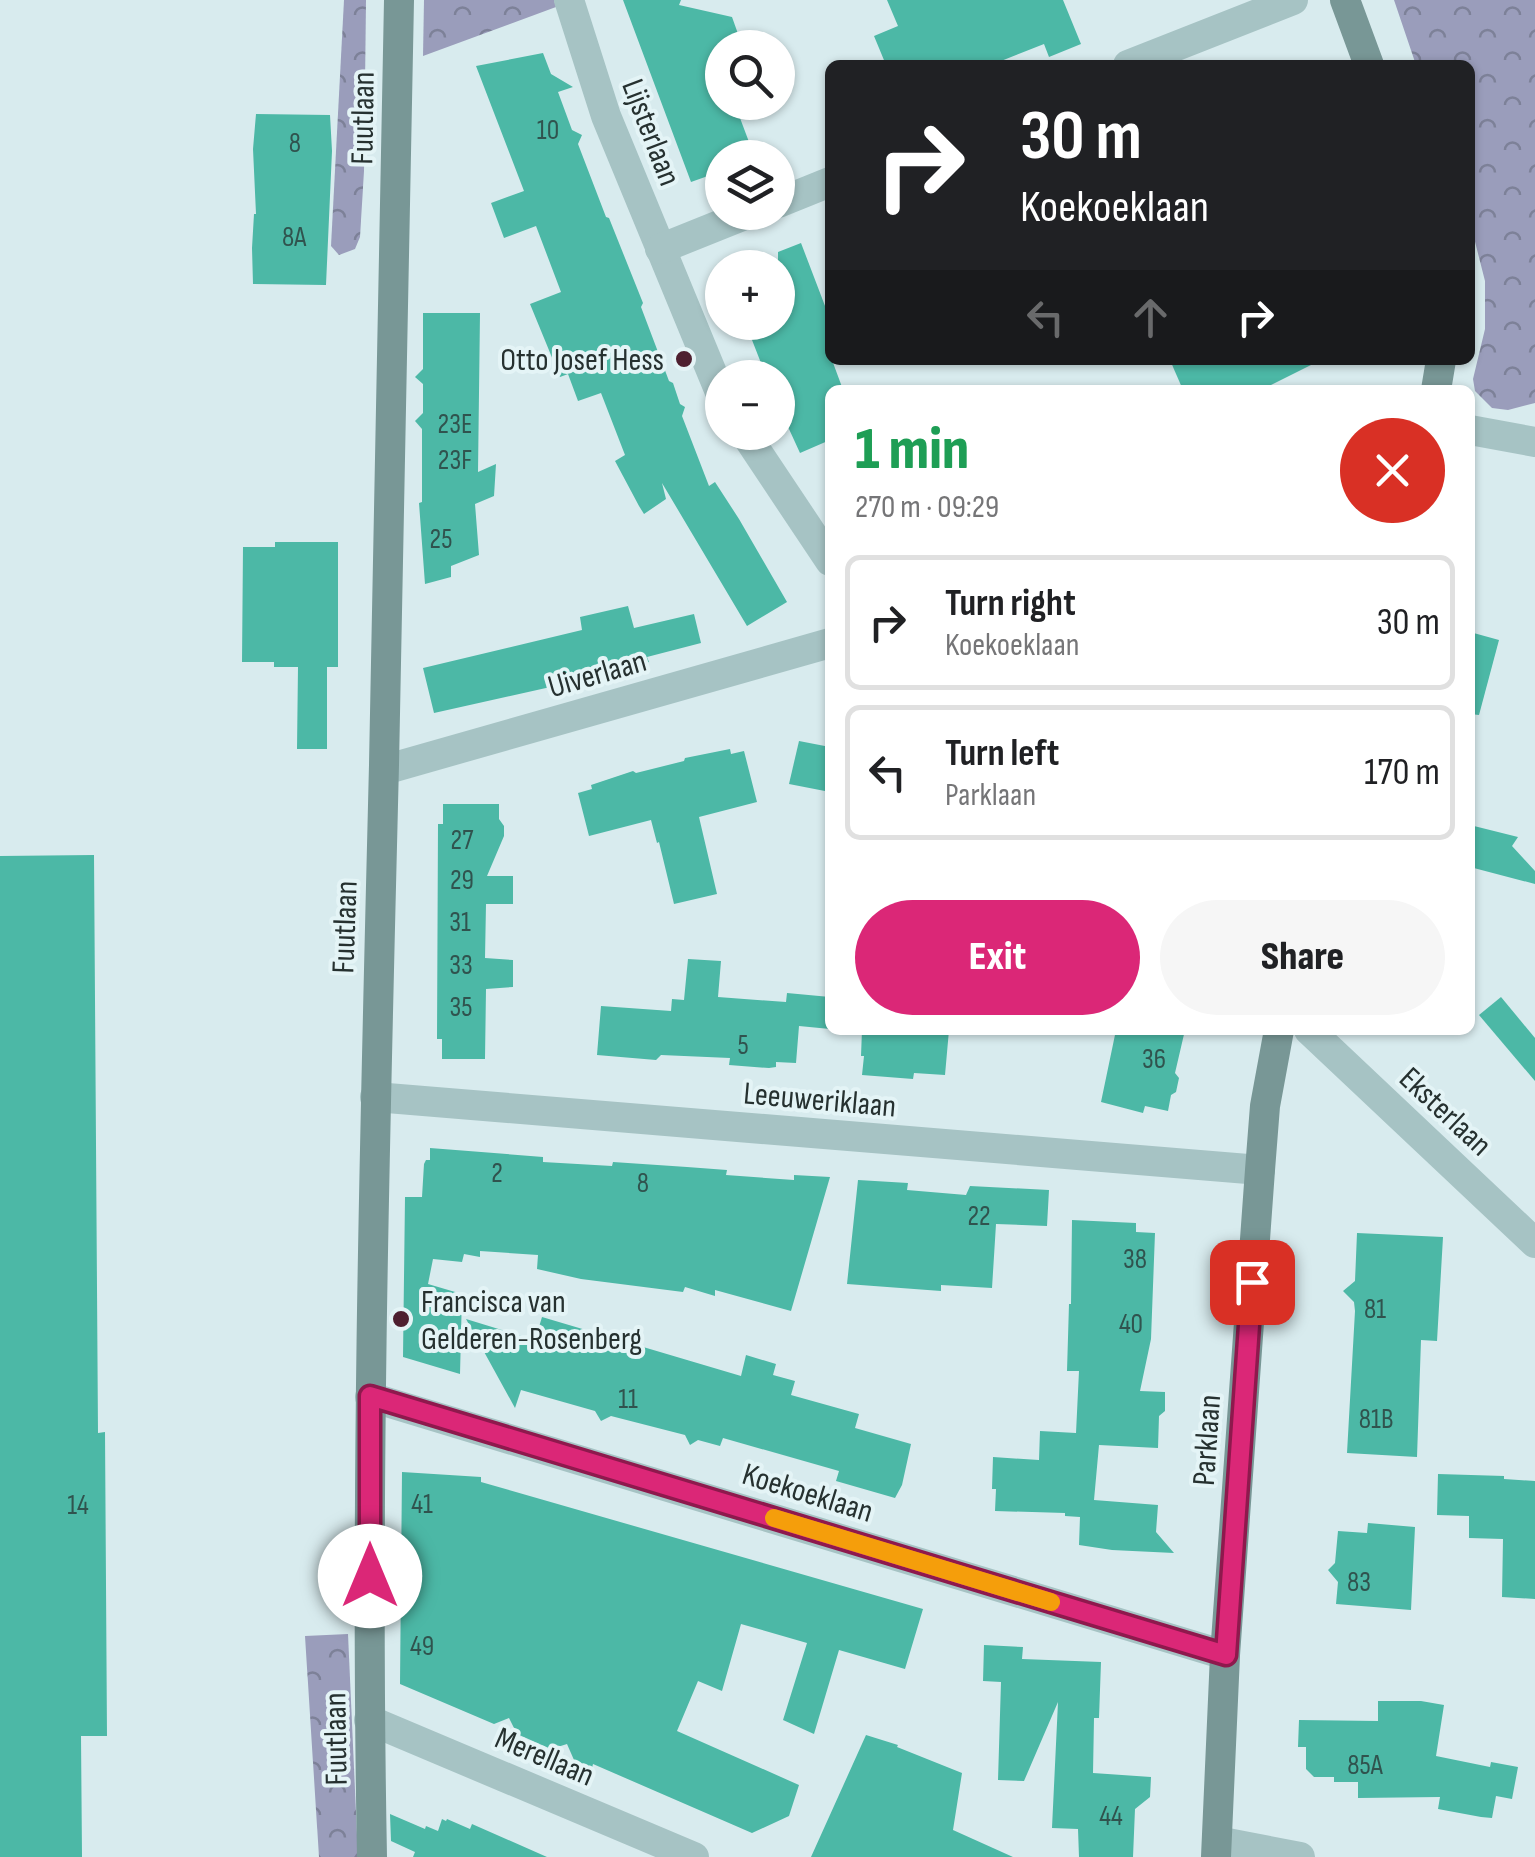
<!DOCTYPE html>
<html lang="en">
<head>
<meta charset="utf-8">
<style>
	:root { --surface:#fff; --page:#f6f6f6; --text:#202124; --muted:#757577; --line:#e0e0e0; --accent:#db2777 }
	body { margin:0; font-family:"Sofia Sans Condensed",sans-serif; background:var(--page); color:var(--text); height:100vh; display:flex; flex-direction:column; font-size:38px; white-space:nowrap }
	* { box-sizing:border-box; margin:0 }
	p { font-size:32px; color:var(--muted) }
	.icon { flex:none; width:55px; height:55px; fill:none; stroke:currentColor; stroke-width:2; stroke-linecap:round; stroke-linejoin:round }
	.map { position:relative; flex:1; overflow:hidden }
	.drawer { position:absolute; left:825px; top:385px; width:650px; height:650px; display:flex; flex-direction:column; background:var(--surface); border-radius:15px; box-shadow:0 2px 8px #0004 }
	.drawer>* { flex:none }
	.top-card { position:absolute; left:825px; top:60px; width:650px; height:305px; border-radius:15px; box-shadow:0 2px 8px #0004; background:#202124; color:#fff; overflow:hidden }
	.fabs { position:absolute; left:705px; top:30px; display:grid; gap:20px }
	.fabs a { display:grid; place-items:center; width:90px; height:90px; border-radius:50%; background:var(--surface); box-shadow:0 2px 8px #0004; font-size:50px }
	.pin { position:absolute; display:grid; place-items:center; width:85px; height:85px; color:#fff; margin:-42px; border-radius:20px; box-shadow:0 5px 15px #0006 }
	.me { position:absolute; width:110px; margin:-55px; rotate:0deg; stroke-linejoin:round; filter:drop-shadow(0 0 8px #0008) }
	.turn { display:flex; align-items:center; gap:35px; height:210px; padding:0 30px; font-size:45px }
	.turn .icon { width:130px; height:130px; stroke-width:2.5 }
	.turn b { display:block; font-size:70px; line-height:85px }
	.lanes { display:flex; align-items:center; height:95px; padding:0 30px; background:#0003; justify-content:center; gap:50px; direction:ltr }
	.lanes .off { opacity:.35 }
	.round { display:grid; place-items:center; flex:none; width:105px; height:105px; border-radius:52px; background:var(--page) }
	.head { display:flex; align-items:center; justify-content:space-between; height:170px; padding:0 30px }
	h1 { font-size:60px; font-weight:800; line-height:75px; color:#1e9e55 }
	.action { display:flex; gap:20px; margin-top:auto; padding:20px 30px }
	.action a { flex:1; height:115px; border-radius:60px; background:var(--accent); color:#fff; font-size:40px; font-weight:800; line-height:115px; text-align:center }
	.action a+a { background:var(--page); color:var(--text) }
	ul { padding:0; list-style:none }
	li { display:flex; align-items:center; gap:30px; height:135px; margin:0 20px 15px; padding:0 10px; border:5px solid var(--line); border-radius:15px }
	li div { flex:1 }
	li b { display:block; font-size:38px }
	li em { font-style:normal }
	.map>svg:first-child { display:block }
	.forest { fill:url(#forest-crowns) }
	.building { fill:#4cb8a6 }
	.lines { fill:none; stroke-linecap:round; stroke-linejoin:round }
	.street { stroke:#a6c3c4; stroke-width:30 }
	.secondary { stroke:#789796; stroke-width:30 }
	.route-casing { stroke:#8e194d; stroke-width:25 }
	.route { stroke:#db2777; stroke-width:18 }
	.slow { stroke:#f59e0b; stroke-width:18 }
	.poi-dot { fill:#4e2030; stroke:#e4f4f6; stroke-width:4 }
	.labels { text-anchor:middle; stroke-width:8; stroke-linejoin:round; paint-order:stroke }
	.number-label { font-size:28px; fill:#30534e }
	.street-label { font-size:32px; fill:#263130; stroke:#e4f4f6 }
	.poi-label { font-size:32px; fill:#263130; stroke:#e4f4f6; text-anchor:end }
</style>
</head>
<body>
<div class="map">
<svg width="1535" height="1857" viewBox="0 0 1535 1857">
	<defs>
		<pattern id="forest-crowns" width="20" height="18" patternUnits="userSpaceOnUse" patternTransform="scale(2.5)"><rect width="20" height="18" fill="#9a9dbb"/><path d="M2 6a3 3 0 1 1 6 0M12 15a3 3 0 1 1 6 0" fill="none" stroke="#7d8198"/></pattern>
	</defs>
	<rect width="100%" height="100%" fill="#d8ebee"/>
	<!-- forest -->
	<g class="forest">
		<path d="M344 0H366L364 171 360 237 355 249 339 255 331 246Z"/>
		<path d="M424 0H554L556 7 423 56Z"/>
		<path d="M1394 0H1535V403L1508 410 1492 408 1475 391 1473 379 1485 329V281L1470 222V65H1416Z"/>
		<path d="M348 1634 358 1857H319L305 1636Z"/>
	</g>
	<!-- building -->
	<g class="building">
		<path d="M623 0H681L679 5 732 17 742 45 722 48V65H720L722 71V102H734L755 158H722V171L691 182Z"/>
		<path d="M887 0H1063L1081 44 1049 57 1044 44 991 65H886L874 36 898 26Z"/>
		<path d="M543 53 551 74 573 87 558 92 572 130 582 135 578 144 606 217 609 218 643 303 641 307 669 381 673 383 680 404 685 407 682 416 709 486 715 482 739 519 787 602 747 626 662 483 666 499 644 514 639 506 615 461 625 455 601 393 578 401 568 374 560 377 530 304 561 292 536 226 504 238 491 203 524 191 476 66Z"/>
		<path d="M256 114 330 115 332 151 326 285 253 284 252 248 254 214H256L253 149Z"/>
		<path d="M801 243 830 319V360H832L842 387 830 390V440L800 453 778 405V372L766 376 745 322H778V252Z"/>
		<path d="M423 313H480L478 472 496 464 494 496 475 504 479 555 451 566V577L425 584 419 503 422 502V429L415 421 423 413V384L415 377 423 369Z"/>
		<path d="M1170 360H1321L1261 390H1183Z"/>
		<path d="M275 542H338V667H327V749H297L298 667H274V662H242L243 547H275Z"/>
		<path d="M628 606 634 628 694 614 701 643 647 657 649 662 629 668 562 686 546 688 434 713 423 668 582 630 580 617Z"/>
		<path d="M1470 632 1499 640 1479 715 1470 714Z"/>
		<path d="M799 741 830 747V792L789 784Z"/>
		<path d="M730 749 731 754 744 751 757 802 699 817 717 894 674 904 659 842 657 843 651 820 589 836 578 793 592 789 591 785 633 771 636 773 684 761 685 758Z"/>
		<path d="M443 804H499V819L504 826V836L487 876H513V904H486L485 958 513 960V987L486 989 485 1059H442V1039H437L438 824H443Z"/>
		<path d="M1470 825 1518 837 1512 846 1535 871V884L1470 867Z"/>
		<path d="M94 855 98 1433 105 1432 107 1736H81L82 1857H0V856Z"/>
		<path d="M688 959 721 961 718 997 786 1002 787 993 830 997V1029L799 1026 796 1063 776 1062V1067L769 1068 729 1065 730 1058 661 1055 656 1060 597 1055 601 1006 671 1011 672 999 684 1000Z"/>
		<path d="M1501 997 1535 1038V1081L1479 1015Z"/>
		<path d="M862 1030H949L945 1075 914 1073 913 1079 862 1075 864 1056H861Z"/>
		<path d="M1116 1030H1185L1175 1073 1179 1078 1176 1092 1171 1095 1168 1111 1145 1106 1143 1113 1101 1102Z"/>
		<path d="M430 1148 543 1157V1162L612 1166 613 1162 687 1167 727 1170 726 1175 794 1180V1175L830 1177 791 1311 715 1290V1296L685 1287 683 1292 581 1279 537 1269 538 1255 480 1251V1257L464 1254 462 1262 433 1259 428 1284 462 1294 460 1374 403 1357 405 1197H422L424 1164 426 1160H430Z"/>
		<path d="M858 1180 908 1183 907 1190 966 1195 970 1186 1049 1190 1047 1226 996 1224 992 1288 941 1285V1291L847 1284Z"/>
		<path d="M1072 1220 1136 1223V1232L1155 1233 1151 1339 1140 1391 1165 1392V1411L1159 1416 1158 1448 1099 1445 1094 1500 1158 1505 1156 1532 1174 1553 1112 1550 1079 1545 1080 1517 1065 1516V1513L995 1511 996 1489H992L993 1457 1039 1460 1040 1431 1076 1433 1079 1371H1067L1069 1304H1071Z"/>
		<path d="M1357 1233 1443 1237 1437 1341 1421 1340 1417 1457 1347 1453 1355 1311 1354 1302 1343 1291 1355 1281Z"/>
		<path d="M542 1317 741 1376 746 1355 776 1364 773 1375 795 1381 791 1395 859 1414 855 1428 911 1444 902 1485 895 1498 836 1481 839 1471 723 1438 720 1446 698 1440 690 1445 685 1435 611 1416 601 1421 595 1411 521 1390 515 1408 466 1319 535 1340Z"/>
		<path d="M402 1472 481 1477V1482L923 1609 905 1669 839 1650 814 1734 783 1720 807 1643 741 1624 722 1691 698 1681 677 1731 799 1785 789 1816 752 1833 593 1764 592 1768 574 1760 567 1744 551 1749 517 1734 509 1718 494 1724 400 1684Z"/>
		<path d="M1438 1474 1504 1476V1479L1535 1481V1599L1502 1597 1503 1539 1469 1538V1516L1437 1515Z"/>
		<path d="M1368 1523 1415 1527 1411 1610 1336 1604 1338 1582 1328 1570 1335 1563 1338 1531 1367 1533Z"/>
		<path d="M984 1645 1023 1647 1022 1659 1101 1662 1099 1718H1094L1093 1773 1151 1777 1150 1797 1135 1809 1133 1857H1079L1078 1829 1052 1828 1058 1702 1024 1781 998 1780 1001 1682 983 1681Z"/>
		<path d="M1378 1701H1421L1444 1705 1436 1756 1490 1767 1491 1762 1518 1767 1512 1799 1496 1796 1492 1818 1481 1817 1438 1809 1440 1797 1358 1798V1782H1334V1777H1314L1306 1769V1747H1298L1299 1720 1378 1721Z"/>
		<path d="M866 1735 898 1745 897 1747 962 1773 953 1830 1013 1857H811Z"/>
		<path d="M390 1814 425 1829 426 1826 438 1831 442 1819 446 1821 447 1819 470 1829 472 1824 547 1857H413L415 1852 391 1841Z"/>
	</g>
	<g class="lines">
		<!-- street -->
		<g class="street">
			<path d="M569 0 606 116 722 397"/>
			<path d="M1128 65 1293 0"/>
			<path d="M778 203 830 182"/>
			<path d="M660 249 752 212"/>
			<path d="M1470 430 1535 442"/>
			<path d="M744 432 830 561"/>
			<path d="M384 770 830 643"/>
			<path d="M1309 1030 1535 1243"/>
			<path d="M375 1097 1260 1170"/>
			<path d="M370 1397 1225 1655"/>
			<path d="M369 1720 694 1857"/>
			<path d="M1217 1841 1300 1857"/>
		</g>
		<!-- secondary -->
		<g class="secondary">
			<path d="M1345 0 1369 65"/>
			<path d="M1436 390 1441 360"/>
			<path d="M372 1857C365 1493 375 1129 384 765 390 510 395 255 399 0"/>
			<path d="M1216 1857 1225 1655 1260 1170 1265 1106 1279 1030"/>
		</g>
	</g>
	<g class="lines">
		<!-- route casing -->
		<g class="route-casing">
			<path id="route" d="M370 1576V1396L1226 1655 1252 1282"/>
		</g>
		<!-- route -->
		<use href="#route" class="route"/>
		<!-- slow -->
		<path class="slow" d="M774 1518 1051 1602"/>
	</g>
	<!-- markers -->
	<g class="poi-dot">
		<circle cx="684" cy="359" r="10"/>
		<circle cx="401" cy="1319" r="10"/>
	</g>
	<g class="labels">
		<!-- number labels -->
		<g class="number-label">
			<text x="548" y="139">10</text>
			<text x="295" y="152">8</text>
			<text x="294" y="246">8A</text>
			<text x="455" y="433">23E</text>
			<text x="455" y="469">23F</text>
			<text x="441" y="548">25</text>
			<text x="462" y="849">27</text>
			<text x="462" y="889">29</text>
			<text x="460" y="931">31</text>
			<text x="461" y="974">33</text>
			<text x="461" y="1016">35</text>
			<text x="743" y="1054">5</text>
			<text x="1154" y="1068">36</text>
			<text x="497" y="1182">2</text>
			<text x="643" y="1192">8</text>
			<text x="979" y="1225">22</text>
			<text x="1135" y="1268">38</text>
			<text x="1375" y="1318">81</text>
			<text x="1131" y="1333">40</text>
			<text x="628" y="1408">11</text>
			<text x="1376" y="1428">81B</text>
			<text x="422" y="1513">41</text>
			<text x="78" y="1514">14</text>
			<text x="1359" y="1591">83</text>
			<text x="422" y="1655">49</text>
			<text x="1365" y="1774">85A</text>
			<text x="1111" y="1825">44</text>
		</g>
		<!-- street labels -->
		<g class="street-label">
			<text transform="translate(362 118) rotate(-89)" y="11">Fuutlaan</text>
			<text transform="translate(652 132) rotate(69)" y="11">Lijsterlaan</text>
			<text transform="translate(597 673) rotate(-16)" y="11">Uiverlaan</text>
			<text transform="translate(344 927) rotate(-88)" y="11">Fuutlaan</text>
			<text transform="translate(820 1099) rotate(5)" y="11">Leeuweriklaan</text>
			<text transform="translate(1446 1111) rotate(43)" y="11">Eksterlaan</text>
			<text transform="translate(1206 1440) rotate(-86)" y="11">Parklaan</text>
			<text transform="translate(808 1492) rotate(17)" y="11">Koekoeklaan</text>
			<text transform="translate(335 1739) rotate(-91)" y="11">Fuutlaan</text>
			<text transform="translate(545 1756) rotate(23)" y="11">Merellaan</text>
		</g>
		<!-- poi labels -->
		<g class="poi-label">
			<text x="664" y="370">Otto Josef Hess</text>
			<text x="421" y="1312" text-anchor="start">Francisca van<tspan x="421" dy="37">Gelderen-Rosenberg</tspan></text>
		</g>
	</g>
</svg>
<div class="fabs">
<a><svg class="icon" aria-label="search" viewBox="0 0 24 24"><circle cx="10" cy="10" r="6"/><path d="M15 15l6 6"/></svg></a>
<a><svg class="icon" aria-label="layers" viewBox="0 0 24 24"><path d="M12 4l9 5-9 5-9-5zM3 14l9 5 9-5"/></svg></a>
<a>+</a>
<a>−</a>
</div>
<div class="pin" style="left:1252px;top:1282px;background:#d93025"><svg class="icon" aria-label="arrive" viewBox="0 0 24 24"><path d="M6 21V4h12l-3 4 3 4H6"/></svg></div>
<svg class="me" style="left:370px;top:1576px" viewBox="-20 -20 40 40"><circle r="19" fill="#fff"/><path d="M0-13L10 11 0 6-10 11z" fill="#db2777"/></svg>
<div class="top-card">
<div class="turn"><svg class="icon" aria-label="right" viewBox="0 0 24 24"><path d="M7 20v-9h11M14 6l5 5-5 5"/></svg><div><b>30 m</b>Koekoeklaan</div></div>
<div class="lanes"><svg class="icon off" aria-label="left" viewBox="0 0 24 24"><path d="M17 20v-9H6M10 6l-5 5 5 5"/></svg><svg class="icon off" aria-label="ahead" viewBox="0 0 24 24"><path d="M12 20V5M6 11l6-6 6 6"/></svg><svg class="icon" aria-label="right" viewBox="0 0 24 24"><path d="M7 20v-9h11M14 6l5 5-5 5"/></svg></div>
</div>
<section class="drawer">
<div class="head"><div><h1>1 min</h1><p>270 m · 09:29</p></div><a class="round" style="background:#d93025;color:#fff"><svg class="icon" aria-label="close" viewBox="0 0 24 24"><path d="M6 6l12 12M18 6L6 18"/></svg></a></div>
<ul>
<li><svg class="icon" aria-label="right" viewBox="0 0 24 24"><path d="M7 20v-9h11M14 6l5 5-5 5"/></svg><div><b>Turn right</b><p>Koekoeklaan</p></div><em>30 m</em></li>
<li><svg class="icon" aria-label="left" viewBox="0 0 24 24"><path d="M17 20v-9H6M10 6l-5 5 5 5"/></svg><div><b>Turn left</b><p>Parklaan</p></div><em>170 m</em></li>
</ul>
<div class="action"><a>Exit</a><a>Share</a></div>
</section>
</div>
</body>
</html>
